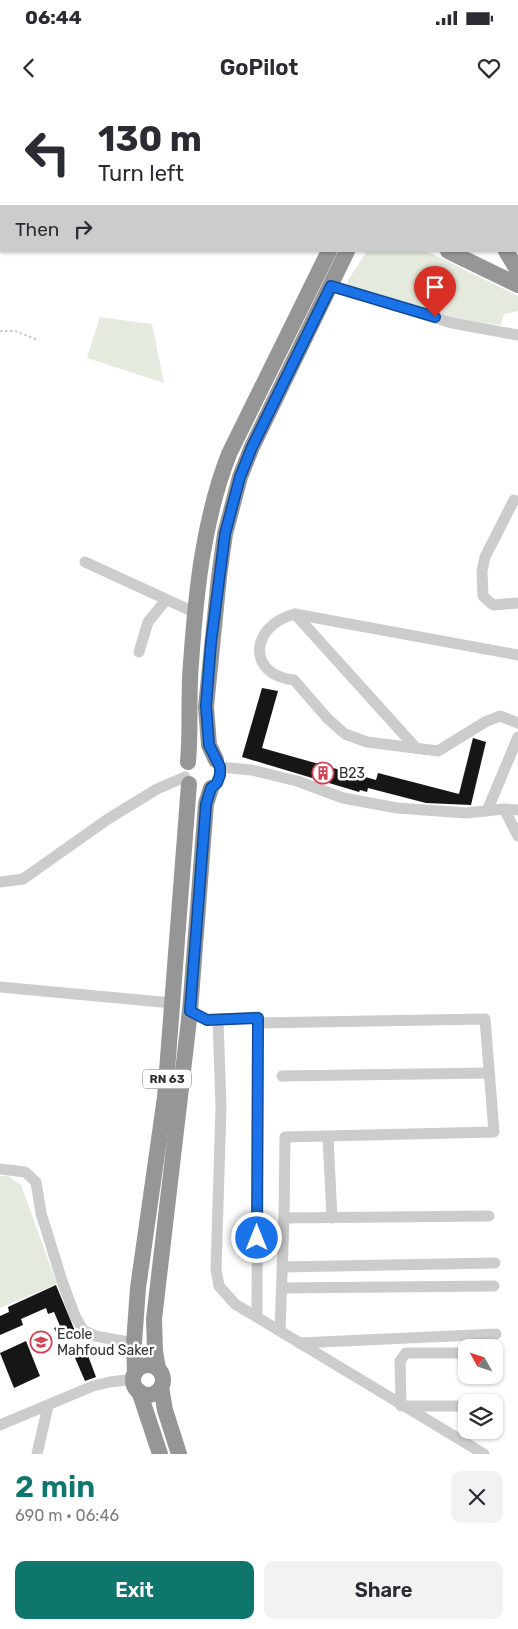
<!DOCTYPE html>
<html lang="en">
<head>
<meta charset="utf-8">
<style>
	:root { --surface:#fff; --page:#f2f2f3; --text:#2b2b33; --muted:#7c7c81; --accent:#0f766e }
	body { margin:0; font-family:Rubik,sans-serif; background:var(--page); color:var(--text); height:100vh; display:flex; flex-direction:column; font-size:19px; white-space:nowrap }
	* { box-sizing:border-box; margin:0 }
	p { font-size:16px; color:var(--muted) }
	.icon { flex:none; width:28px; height:28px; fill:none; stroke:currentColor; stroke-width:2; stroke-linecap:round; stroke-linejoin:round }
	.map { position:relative; height:1354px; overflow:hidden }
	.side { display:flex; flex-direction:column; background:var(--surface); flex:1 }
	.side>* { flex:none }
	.hud { position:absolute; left:0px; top:0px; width:519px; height:152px; box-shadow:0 1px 4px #0004; background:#fff; color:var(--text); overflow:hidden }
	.needle { width:32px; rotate:310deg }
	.buttons { position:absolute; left:458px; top:1239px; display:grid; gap:10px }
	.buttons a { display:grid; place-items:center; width:45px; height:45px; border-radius:10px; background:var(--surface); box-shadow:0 1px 4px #0004; font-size:25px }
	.pin { position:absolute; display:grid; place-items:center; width:42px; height:42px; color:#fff; margin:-51px -21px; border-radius:50% 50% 50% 0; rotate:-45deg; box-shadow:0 0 5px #0007 }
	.pin .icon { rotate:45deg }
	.me { position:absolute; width:55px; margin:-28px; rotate:0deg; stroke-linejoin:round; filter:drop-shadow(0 0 4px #0008) }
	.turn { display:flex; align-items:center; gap:18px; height:105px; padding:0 15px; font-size:22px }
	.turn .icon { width:65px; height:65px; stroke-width:2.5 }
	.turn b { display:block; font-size:35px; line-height:42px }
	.then { display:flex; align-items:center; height:48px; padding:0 15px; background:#0003; gap:10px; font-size:19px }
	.round { display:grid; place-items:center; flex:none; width:52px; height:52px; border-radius:10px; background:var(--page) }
	.headline { display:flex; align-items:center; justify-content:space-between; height:85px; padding:0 15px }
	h1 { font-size:30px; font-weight:600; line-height:38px; color:var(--accent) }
	.button { display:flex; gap:10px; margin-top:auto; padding:10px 15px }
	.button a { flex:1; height:58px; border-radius:10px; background:var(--accent); color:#fff; font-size:20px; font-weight:600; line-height:58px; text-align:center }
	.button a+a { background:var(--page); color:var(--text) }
	.status { display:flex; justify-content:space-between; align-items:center; height:35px; padding:0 25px; background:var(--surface); direction:ltr }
	.status svg { height:14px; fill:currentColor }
	header { display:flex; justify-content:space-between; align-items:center; height:65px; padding:0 15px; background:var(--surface); font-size:22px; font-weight:600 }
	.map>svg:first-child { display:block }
	.green { fill:#e5eade }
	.building { fill:#161616 }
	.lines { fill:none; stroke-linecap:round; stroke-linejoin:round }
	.path { stroke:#c9c9c9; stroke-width:2; stroke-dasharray:2.5 2.5; stroke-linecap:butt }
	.minor { stroke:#ccc; stroke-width:11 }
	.highway { stroke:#969696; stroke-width:16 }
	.route-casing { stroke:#114b97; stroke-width:12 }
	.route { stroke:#1a73e8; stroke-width:9 }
	.labels { text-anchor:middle; stroke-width:5; stroke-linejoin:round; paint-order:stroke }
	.shield { fill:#fff; stroke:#6d6d6d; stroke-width:1 }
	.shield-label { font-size:12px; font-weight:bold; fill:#2f2f2f }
	.poi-label { font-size:14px; fill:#2f2f2f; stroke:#fff; text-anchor:start }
</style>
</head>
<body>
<div class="status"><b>06:44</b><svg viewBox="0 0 49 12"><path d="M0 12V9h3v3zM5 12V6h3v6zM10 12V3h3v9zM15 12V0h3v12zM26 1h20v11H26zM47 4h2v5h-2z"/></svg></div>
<header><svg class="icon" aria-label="back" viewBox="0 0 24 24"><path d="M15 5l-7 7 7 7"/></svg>GoPilot<svg class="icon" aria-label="heart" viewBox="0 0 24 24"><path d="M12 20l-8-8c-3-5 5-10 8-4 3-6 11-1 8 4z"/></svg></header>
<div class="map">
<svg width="518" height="1354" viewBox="0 0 518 1354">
	<rect width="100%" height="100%" fill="#fff"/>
	<!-- green -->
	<g class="green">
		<path d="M0 0H182L1 1 0 133Z"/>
		<path d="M367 151H426L518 196V211L504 214 501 225 453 219 348 186V180Z"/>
		<path d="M100 217 152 224 164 283 87 258Z"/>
		<path d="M0 1076H8L21 1085 57 1184 0 1208Z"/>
	</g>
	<!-- building -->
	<g class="building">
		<path d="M262 588 278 591 262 648 376 680 378 673 459 694 473 638 486 642 471 705 426 703 368 688 367 692 360 690 359 692 242 657Z"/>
		<path d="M56 1185 75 1231 59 1238 54 1228 60 1226 54 1212 48 1214 46 1208 21 1219 23 1225 0 1235V1216L9 1212 8 1207Z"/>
		<path d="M26 1241 40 1276 14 1288 0 1253Z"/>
		<path d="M87 1253 96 1277 85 1281 75 1258Z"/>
	</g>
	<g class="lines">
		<!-- path -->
		<path class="path" d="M0 231H15L38 240"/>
		<!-- minor -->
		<g class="minor">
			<path d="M331 186 452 223 518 235"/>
			<path d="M514 400 485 457 482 471 483 496 493 505 518 503"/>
			<path d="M85 462 196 513"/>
			<path d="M295 514 416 648"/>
			<path d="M139 552 148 522 166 500"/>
			<path d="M518 555 295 514C250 525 246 575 294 580L328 619 345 634 367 642 438 651 485 622 500 616 518 623"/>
			<path d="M220 667 251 670 297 681 343 698 397 708 466 713 504 709 518 710"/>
			<path d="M504 709 518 736"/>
			<path d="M487 711 518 637"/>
			<path d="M0 782 23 779 108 719 157 689 185 677"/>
			<path d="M0 887 172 903"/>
			<path d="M190 911 207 920 258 917 257 1217"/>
			<path d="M218 920 221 1007 216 1169 219 1186 235 1204 484 1354"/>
			<path d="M258 923 485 919 494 1032 285 1037 284 1118"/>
			<path d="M282 976 489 973"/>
			<path d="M328 1037 332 1118"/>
			<path d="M0 1069 25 1072 36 1082 41 1113 62 1181 75 1216 83 1230 95 1236 134 1243"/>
			<path d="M282 1167 495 1163"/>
			<path d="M282 1188 494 1186"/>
			<path d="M280 1231 284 1118 489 1116"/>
			<path d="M299 1243 496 1234"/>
			<path d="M466 1253H406L400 1261 401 1306H466"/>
			<path d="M494 1253H495"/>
			<path d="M494 1306H495"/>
			<path d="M0 1325 93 1286 110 1282 134 1279"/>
			<path d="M37 1354 48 1306"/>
		</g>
		<!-- highway -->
		<g class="highway">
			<path d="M377 0V1"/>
			<path d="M468 0H474"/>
			<path d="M394 1 395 0"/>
			<path d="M408 1 409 0"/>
			<path d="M437 1 439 0"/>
			<path d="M502 1V0"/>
			<path d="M518 143V144"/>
			<path d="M448 151 518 185"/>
			<path d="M506 151 518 171"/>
			<path d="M216 660 209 645 206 607 219 477 225 434 240 377 252 347 347 151"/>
			<path d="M188 662C191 629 188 596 191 563 196 492 203 421 229 354L329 151"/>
			<circle cx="148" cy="1280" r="15"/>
			<path d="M158 1269 155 1251 154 1219 190 911 206 704 211 688"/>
			<path d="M135 1273 134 1243 138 1188 165 997 189 684"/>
			<path d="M161 1287 165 1310 179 1354"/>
			<path d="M139 1291 160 1354"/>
		</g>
	</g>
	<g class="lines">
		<!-- route casing -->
		<g class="route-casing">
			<path id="route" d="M257 1138 258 918 207 920 190 911 206 704 211 688 217 683 220 675V667L209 645 206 606 211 543 225 434 240 377 252 347 331 186 435 217"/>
		</g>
		<!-- route -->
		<use href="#route" class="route"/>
	</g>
	<!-- icons -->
	<defs>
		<g id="building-ring" transform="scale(1.125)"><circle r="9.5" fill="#fff" stroke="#d44353" stroke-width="1.5"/><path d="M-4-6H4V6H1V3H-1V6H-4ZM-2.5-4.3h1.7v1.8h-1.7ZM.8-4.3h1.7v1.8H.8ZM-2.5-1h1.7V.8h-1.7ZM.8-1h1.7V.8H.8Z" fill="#d44353"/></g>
		<g id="school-ring" transform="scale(1.125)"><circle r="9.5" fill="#fff" stroke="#d44353" stroke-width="1.5"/><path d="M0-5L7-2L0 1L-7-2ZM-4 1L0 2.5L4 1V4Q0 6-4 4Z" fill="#d44353"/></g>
	</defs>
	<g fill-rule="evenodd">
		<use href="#building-ring" x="323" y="673"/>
		<use href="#school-ring" x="41" y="1242"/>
	</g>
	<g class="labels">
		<!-- shield labels -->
		<rect class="shield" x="143" y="969.5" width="48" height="19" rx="4"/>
		<g class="shield-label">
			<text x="167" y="983">RN 63</text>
		</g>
		<!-- poi labels -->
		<g class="poi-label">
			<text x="339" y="678">B23</text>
			<text x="57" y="1239">Ecole<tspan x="57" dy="16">Mahfoud Saker</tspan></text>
		</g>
	</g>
</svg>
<div class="buttons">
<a><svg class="needle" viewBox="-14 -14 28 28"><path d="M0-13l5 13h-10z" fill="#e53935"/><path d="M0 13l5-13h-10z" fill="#7c7c81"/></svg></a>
<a><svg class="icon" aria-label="layers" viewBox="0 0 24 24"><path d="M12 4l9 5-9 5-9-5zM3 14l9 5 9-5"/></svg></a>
</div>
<div class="pin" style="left:435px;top:217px;background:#d93025"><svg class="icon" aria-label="arrive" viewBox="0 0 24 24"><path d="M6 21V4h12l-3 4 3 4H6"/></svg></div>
<svg class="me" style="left:257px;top:1138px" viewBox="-20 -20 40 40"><circle r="17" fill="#1a73e8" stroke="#fff" stroke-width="3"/><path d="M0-11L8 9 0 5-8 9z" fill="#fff"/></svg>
<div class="hud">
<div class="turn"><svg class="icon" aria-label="left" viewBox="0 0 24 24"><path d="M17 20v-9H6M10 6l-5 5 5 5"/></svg><div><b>130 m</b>Turn left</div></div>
<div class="then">Then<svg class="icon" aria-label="right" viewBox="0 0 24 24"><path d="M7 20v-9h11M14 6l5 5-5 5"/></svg></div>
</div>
</div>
<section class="side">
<div class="headline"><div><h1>2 min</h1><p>690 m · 06:46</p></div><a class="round"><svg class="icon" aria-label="close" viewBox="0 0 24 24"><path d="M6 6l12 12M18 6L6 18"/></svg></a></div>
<div class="button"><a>Exit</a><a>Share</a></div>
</section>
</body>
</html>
